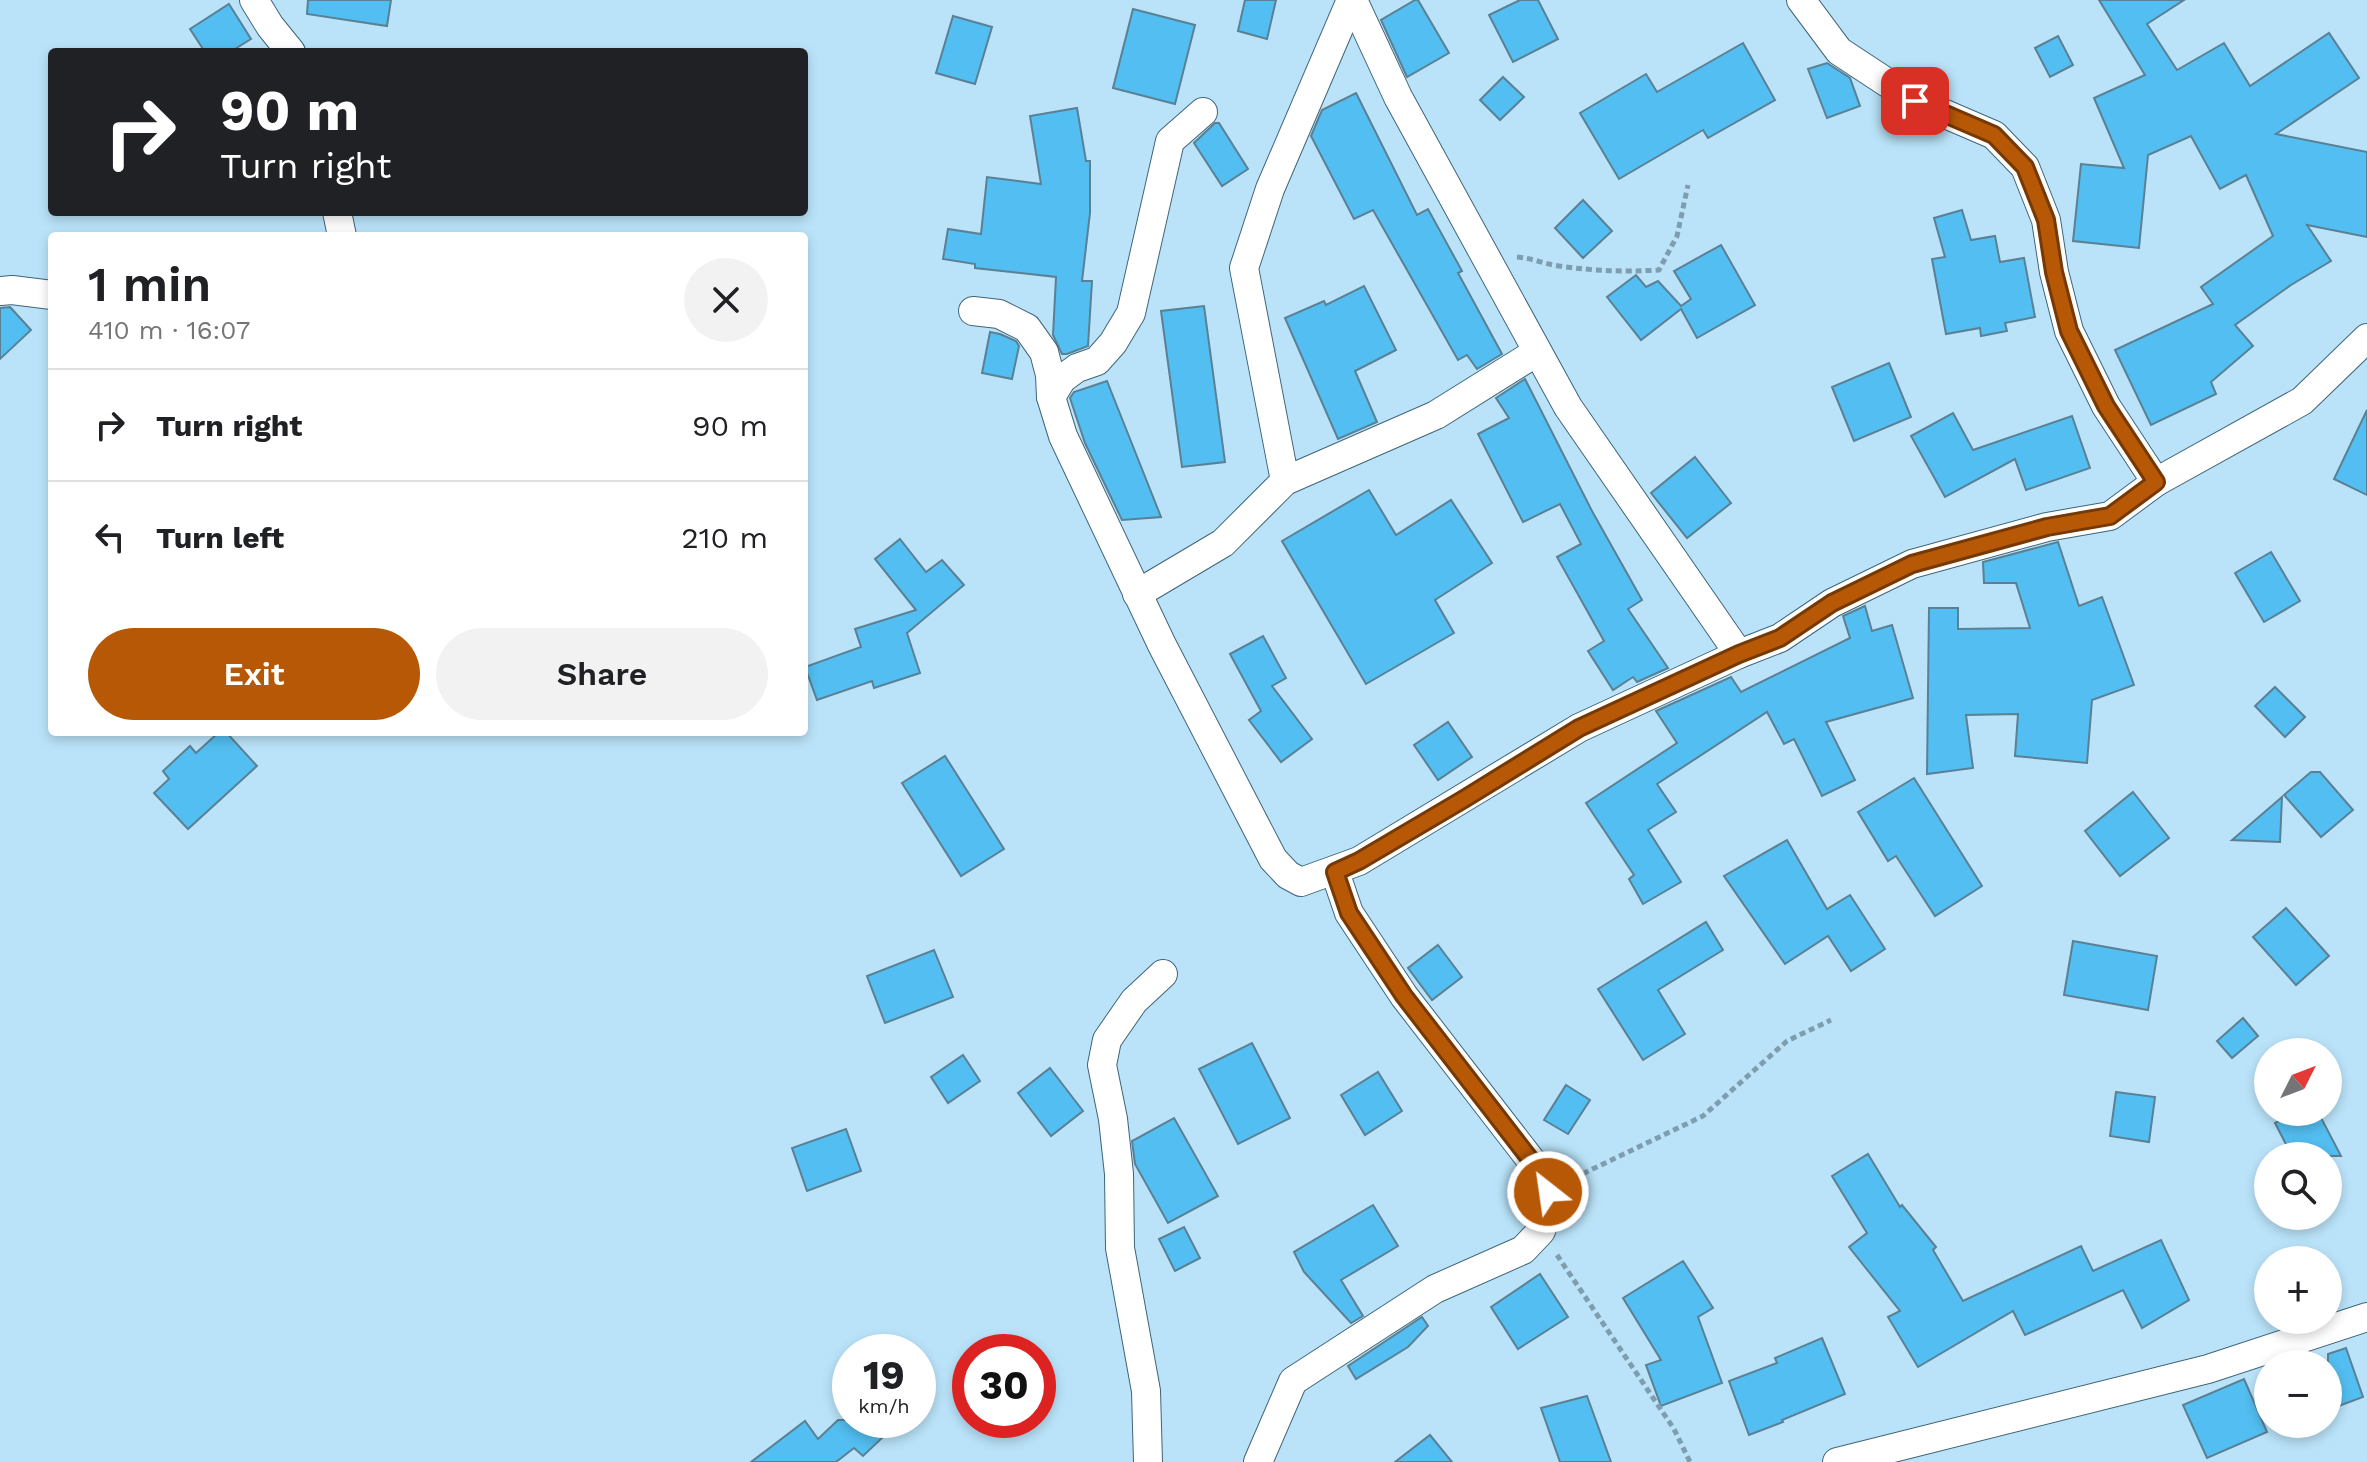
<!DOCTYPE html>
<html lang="en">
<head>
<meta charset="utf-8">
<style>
	:root { --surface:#fff; --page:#f2f2f2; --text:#202124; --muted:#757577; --line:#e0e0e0; --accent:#b65805 }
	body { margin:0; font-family:"Work Sans",sans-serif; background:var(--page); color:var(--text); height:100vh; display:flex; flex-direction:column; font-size:30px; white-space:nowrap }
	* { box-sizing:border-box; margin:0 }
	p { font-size:26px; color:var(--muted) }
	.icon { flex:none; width:44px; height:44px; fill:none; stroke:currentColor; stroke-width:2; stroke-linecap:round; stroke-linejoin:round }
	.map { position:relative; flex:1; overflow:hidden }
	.drawer { position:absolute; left:48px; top:232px; width:760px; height:504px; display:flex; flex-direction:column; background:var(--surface); border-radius:8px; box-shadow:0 4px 12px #0003 }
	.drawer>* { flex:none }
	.guide { position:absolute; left:48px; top:48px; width:760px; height:168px; border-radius:8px; box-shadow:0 4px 12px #0003; background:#202124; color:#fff; overflow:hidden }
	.needle { width:52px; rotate:48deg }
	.controls { position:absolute; left:2254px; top:1038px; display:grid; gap:16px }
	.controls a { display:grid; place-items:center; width:88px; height:88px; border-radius:50%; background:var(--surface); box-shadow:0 4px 12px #0003; font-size:40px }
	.speed { position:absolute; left:832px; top:1334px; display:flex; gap:16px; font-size:40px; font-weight:700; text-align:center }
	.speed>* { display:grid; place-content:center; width:104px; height:104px; border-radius:50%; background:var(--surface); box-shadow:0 4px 12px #0003; line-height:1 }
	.speed small { font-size:20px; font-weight:400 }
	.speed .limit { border:12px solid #d22; background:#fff; color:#111 }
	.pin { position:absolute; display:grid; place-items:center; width:68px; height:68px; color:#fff; margin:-34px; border-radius:16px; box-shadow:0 4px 12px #0006 }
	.me { position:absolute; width:88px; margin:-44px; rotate:330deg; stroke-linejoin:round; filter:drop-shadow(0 0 6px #0008) }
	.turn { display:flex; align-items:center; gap:28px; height:168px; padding:0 40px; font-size:36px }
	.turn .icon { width:104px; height:104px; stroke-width:2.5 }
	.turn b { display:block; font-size:56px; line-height:68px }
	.round { display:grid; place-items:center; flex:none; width:84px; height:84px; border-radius:42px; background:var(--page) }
	.summary { display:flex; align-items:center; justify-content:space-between; height:136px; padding:0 40px }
	h1 { font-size:48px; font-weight:600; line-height:60px }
	.button { display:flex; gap:16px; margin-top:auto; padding:16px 40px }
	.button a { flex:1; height:92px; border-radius:48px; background:var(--accent); color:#fff; font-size:32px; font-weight:600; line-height:92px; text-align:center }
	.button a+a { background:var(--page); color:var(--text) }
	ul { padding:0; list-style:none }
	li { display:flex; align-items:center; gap:24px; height:112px; padding:0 40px; border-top:2px solid var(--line) }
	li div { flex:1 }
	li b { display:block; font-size:30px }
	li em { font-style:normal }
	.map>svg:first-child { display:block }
	.building { fill:#53bef1; stroke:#5a8094; stroke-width:2 }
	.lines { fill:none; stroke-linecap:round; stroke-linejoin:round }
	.street-casing { stroke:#3f6578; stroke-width:30 }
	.path { stroke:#7e9dae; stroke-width:5; stroke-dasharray:6 4; stroke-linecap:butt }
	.street { stroke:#fff; stroke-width:28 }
	.route-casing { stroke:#763903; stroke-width:20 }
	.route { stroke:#b65805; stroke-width:14 }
</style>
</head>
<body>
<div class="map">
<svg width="2367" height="1462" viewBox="0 0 2367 1462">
	<rect width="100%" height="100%" fill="#bae3f9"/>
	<!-- building -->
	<g class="building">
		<path d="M308 0H391L387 26 307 14Z"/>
		<path d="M1245 0H1276L1267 39 1238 31Z"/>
		<path d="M1415 0H1418L1449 53 1407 77 1381 20Z"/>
		<path d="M1520 0H1538L1558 39 1513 62 1489 15Z"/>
		<path d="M2099 0H2184L2147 24 2177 70 2224 43 2250 86 2329 33 2359 78 2276 134 2367 152V237L2307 225 2331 261 2291 285 2235 325 2253 346 2211 382 2216 394 2151 425 2115 350 2213 304 2201 287 2273 236 2246 175 2220 189 2191 136 2148 155 2139 248 2073 241 2081 164 2124 168 2094 98 2145 75Z"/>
		<path d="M229 4 251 39 230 52H205L190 29Z"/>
		<path d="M1133 9 1195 25 1175 104 1113 88Z"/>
		<path d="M953 16 992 27 975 84 936 73Z"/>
		<path d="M2058 36 2073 65 2050 77 2035 48Z"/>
		<path d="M1743 43 1775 100 1708 138 1703 130 1619 179 1580 113 1646 74 1657 92Z"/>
		<path d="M1827 63 1850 78 1860 106 1827 118 1808 69Z"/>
		<path d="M1503 77 1524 97 1500 120 1480 100Z"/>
		<path d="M1356 93 1417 215 1428 209 1462 271 1458 273 1502 354 1477 369 1467 355 1458 360 1373 210 1354 219 1311 136 1322 110Z"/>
		<path d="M1077 108 1086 161H1090V213L1082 281H1092L1088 346 1067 354H1062L1053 335 1056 277 975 268V264L943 259 948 229 981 234 987 177 1041 184 1030 116Z"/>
		<path d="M1215 123H1219L1248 169 1222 186 1194 143Z"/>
		<path d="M1583 200 1612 231 1583 258 1555 228Z"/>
		<path d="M1962 210 1971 240 1995 236 2000 262 2024 258 2035 317 2005 323 2007 331 1981 336 1980 328 1946 334 1932 259 1945 257 1934 218Z"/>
		<path d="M1721 245 1755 305 1697 338 1681 309 1641 340 1607 297 1636 275 1646 287 1658 281 1681 306 1691 299 1674 271Z"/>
		<path d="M1364 286 1396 350 1355 371 1377 422 1338 439 1285 318 1324 301 1326 305Z"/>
		<path d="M1204 306 1225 462 1182 467 1161 311Z"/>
		<path d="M10 307 31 330 0 359V308Z"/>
		<path d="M990 332 1000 334 1016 341 1019 346 1012 379 982 373Z"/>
		<path d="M1889 363 1911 417 1854 441 1832 387Z"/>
		<path d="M1525 379 1592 511 1642 600 1628 609 1668 668 1637 682 1633 677 1613 690 1588 651 1604 641 1557 557 1581 544 1560 504 1523 522 1478 434 1509 418 1496 398Z"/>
		<path d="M1107 381 1138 459 1161 517 1122 520 1085 443 1070 398 1074 392Z"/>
		<path d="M2367 410V495L2334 479Z"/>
		<path d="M1953 413 1973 450 2072 416 2090 468 2026 490 2015 459 1945 497 1911 436Z"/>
		<path d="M1695 457 1731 503 1687 538 1651 493Z"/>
		<path d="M1369 490 1396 535 1451 500 1492 563 1435 600 1454 633 1366 684 1282 541Z"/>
		<path d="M900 539 926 572 942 560 964 585 907 633 920 673 874 688 872 681 817 700 805 667 861 647 855 629 916 610 875 559Z"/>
		<path d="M2058 542 2079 606 2102 597 2134 685 2092 700 2087 763 2015 756 2018 714 1966 715 1973 768 1927 774 1929 608H1958V629L2030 628 2016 583H1984L1983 562Z"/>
		<path d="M2271 552 2300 601 2264 622 2235 573Z"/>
		<path d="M1865 606 1872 631 1892 625 1913 698 1826 722 1855 780 1822 796 1794 739 1784 744 1767 712 1657 784 1676 812 1648 830 1681 882 1643 904 1629 879 1634 875 1586 803 1677 743 1656 711 1731 677 1741 692 1850 638 1843 616Z"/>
		<path d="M1263 636 1286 678 1272 686 1312 739 1281 762 1249 720 1261 711 1230 654Z"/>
		<path d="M2275 687 2305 717 2285 737 2255 706Z"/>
		<path d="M1448 722 1472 757 1438 780 1414 745Z"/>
		<path d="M219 732H226L257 766 188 829 154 793 169 779 163 771 190 746 196 753Z"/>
		<path d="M945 756 1004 849 961 876 902 783Z"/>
		<path d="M2311 772H2320L2353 810 2321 837 2284 795Z"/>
		<path d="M1914 778 1982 886 1935 916 1896 856 1888 861 1858 812Z"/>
		<path d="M2133 792 2169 838 2120 876 2085 831Z"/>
		<path d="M2282 797 2280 842 2232 840Z"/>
		<path d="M1787 840 1827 909 1850 895 1885 949 1851 971 1828 936 1785 964 1724 876Z"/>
		<path d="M2286 908 2329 956 2296 985 2253 937Z"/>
		<path d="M1706 922 1723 950 1658 990 1685 1034 1643 1060 1598 989Z"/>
		<path d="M2073 941 2157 956 2148 1010 2064 995Z"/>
		<path d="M1438 945 1462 977 1432 1000 1408 968Z"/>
		<path d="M934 950 953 997 885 1023 867 976Z"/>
		<path d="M2243 1018 2258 1036 2232 1058 2217 1041Z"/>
		<path d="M1252 1043 1290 1118 1238 1144 1199 1069Z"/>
		<path d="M963 1055 980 1081 948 1103 931 1077Z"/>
		<path d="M1050 1068 1083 1111 1051 1136 1018 1093Z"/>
		<path d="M1378 1072 1402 1111 1365 1135 1341 1095Z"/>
		<path d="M1566 1085 1590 1100 1568 1134 1544 1120Z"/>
		<path d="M2116 1092 2155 1097 2149 1142 2110 1136Z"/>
		<path d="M2297 1112H2318L2341 1156H2292L2275 1123Z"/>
		<path d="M1174 1118 1218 1196 1168 1223 1135 1164 1132 1141Z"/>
		<path d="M846 1129 861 1171 807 1191 792 1148Z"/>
		<path d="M1868 1154 1900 1207 1902 1205 1936 1247 1933 1250 1963 1301 2081 1246 2093 1271 2161 1240 2189 1300 2142 1328 2123 1290 2025 1335 2013 1311 1918 1367 1888 1317 1900 1311 1849 1247 1867 1233 1832 1176Z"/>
		<path d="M1373 1205 1398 1246 1341 1280 1363 1316 1351 1323 1304 1272 1294 1252Z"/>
		<path d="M1184 1227 1200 1258 1175 1271 1159 1239Z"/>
		<path d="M1683 1261 1713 1308 1698 1317 1722 1383 1661 1406 1646 1365 1661 1360 1623 1298Z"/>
		<path d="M1540 1274 1568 1317 1518 1349 1491 1307Z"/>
		<path d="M1422 1317 1428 1326 1408 1347 1356 1379 1348 1366Z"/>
		<path d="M1822 1338 1845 1394 1782 1420 1783 1422 1749 1435 1729 1381 1777 1363 1775 1358Z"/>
		<path d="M2346 1348 2363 1397 2328 1410V1354Z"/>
		<path d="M2244 1379 2267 1432 2207 1458 2183 1405Z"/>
		<path d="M1587 1396 1611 1462H1560L1541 1408Z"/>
		<path d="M838 1420H901L863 1456 854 1448 836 1462H751L805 1421 818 1439Z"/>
		<path d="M1430 1435 1452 1462H1395Z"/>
	</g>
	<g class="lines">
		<!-- street casing -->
		<g class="street-casing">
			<g id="street">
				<path d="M254 0 270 26 291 52"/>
				<path d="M1353 0 1398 97 1568 407 1739 654 1780 638 1832 603 1912 564 2047 527 2110 516 2156 482 2302 401 2367 338"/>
				<path d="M1801 0 1839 51 1915 101 1994 135 2025 167 2046 220 2054 272 2069 331 2106 406 2156 482"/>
				<path d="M337 212 342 236"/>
				<path d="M0 291 12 290 52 295"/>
				<path d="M973 311 999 314 1027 328 1044 352 1050 375 1051 397 1063 436 1162 645 1273 859 1288 875 1301 882 1359 861 1579 728 1739 654"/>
				<path d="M1051 397 1062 379 1077 368 1097 361 1113 343 1131 313 1170 141 1203 112"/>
				<path d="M1285 481 1244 268 1270 189 1351 0"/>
				<path d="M1137 594 1223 543 1285 481 1436 415 1537 352"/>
				<path d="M1148 1462 1146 1391 1120 1248 1119 1174 1113 1119 1102 1065 1107 1040 1134 1001 1163 974"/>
				<path d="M1258 1462 1293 1381 1435 1289 1523 1250 1541 1231 1548 1208 1547 1181 1404 996 1349 913 1335 872"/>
				<path d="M1837 1462 2208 1369 2367 1317"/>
			</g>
		</g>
		<!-- path -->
		<g class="path">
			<path d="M1517 257C1532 258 1544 264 1559 266 1595 271 1623 272 1659 270L1677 236 1688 185"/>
			<path d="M1574 1178 1703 1116 1787 1041 1831 1020"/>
			<path d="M1557 1255 1674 1429 1690 1462"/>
		</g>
		<!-- street -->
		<use href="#street" class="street"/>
	</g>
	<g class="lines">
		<!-- route casing -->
		<g class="route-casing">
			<path id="route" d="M1548 1192 1547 1181 1404 996 1349 913 1335 872 1359 861 1464 799 1579 728 1739 654 1780 638 1832 603 1912 564 2047 527 2110 516 2156 482 2106 406 2069 331 2054 272 2046 220 2025 167 1994 135 1915 101"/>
		</g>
		<!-- route -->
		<use href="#route" class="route"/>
	</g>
</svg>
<div class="controls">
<a><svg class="needle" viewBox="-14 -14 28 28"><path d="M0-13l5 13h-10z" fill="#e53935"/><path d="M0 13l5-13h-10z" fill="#757577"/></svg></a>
<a><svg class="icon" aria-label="search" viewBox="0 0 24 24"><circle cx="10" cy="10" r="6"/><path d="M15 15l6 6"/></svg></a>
<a>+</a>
<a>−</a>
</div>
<div class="speed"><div>19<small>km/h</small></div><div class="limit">30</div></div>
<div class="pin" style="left:1915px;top:101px;background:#d93025"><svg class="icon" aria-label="arrive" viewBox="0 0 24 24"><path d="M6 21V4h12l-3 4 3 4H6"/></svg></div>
<svg class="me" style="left:1548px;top:1192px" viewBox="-20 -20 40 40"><circle r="17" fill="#b65805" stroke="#fff" stroke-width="3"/><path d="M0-11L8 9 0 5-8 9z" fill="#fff"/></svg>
<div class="guide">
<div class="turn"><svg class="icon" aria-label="right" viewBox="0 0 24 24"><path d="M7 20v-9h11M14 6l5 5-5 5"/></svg><div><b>90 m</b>Turn right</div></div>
</div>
<section class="drawer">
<div class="summary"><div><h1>1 min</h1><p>410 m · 16:07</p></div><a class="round"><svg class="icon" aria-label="close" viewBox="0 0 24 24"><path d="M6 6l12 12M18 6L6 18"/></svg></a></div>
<ul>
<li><svg class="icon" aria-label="right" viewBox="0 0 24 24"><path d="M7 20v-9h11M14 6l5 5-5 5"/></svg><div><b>Turn right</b></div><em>90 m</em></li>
<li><svg class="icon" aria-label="left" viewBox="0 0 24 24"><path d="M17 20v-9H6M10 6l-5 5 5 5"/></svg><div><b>Turn left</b></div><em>210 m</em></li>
</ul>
<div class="button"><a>Exit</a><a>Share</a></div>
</section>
</div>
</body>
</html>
